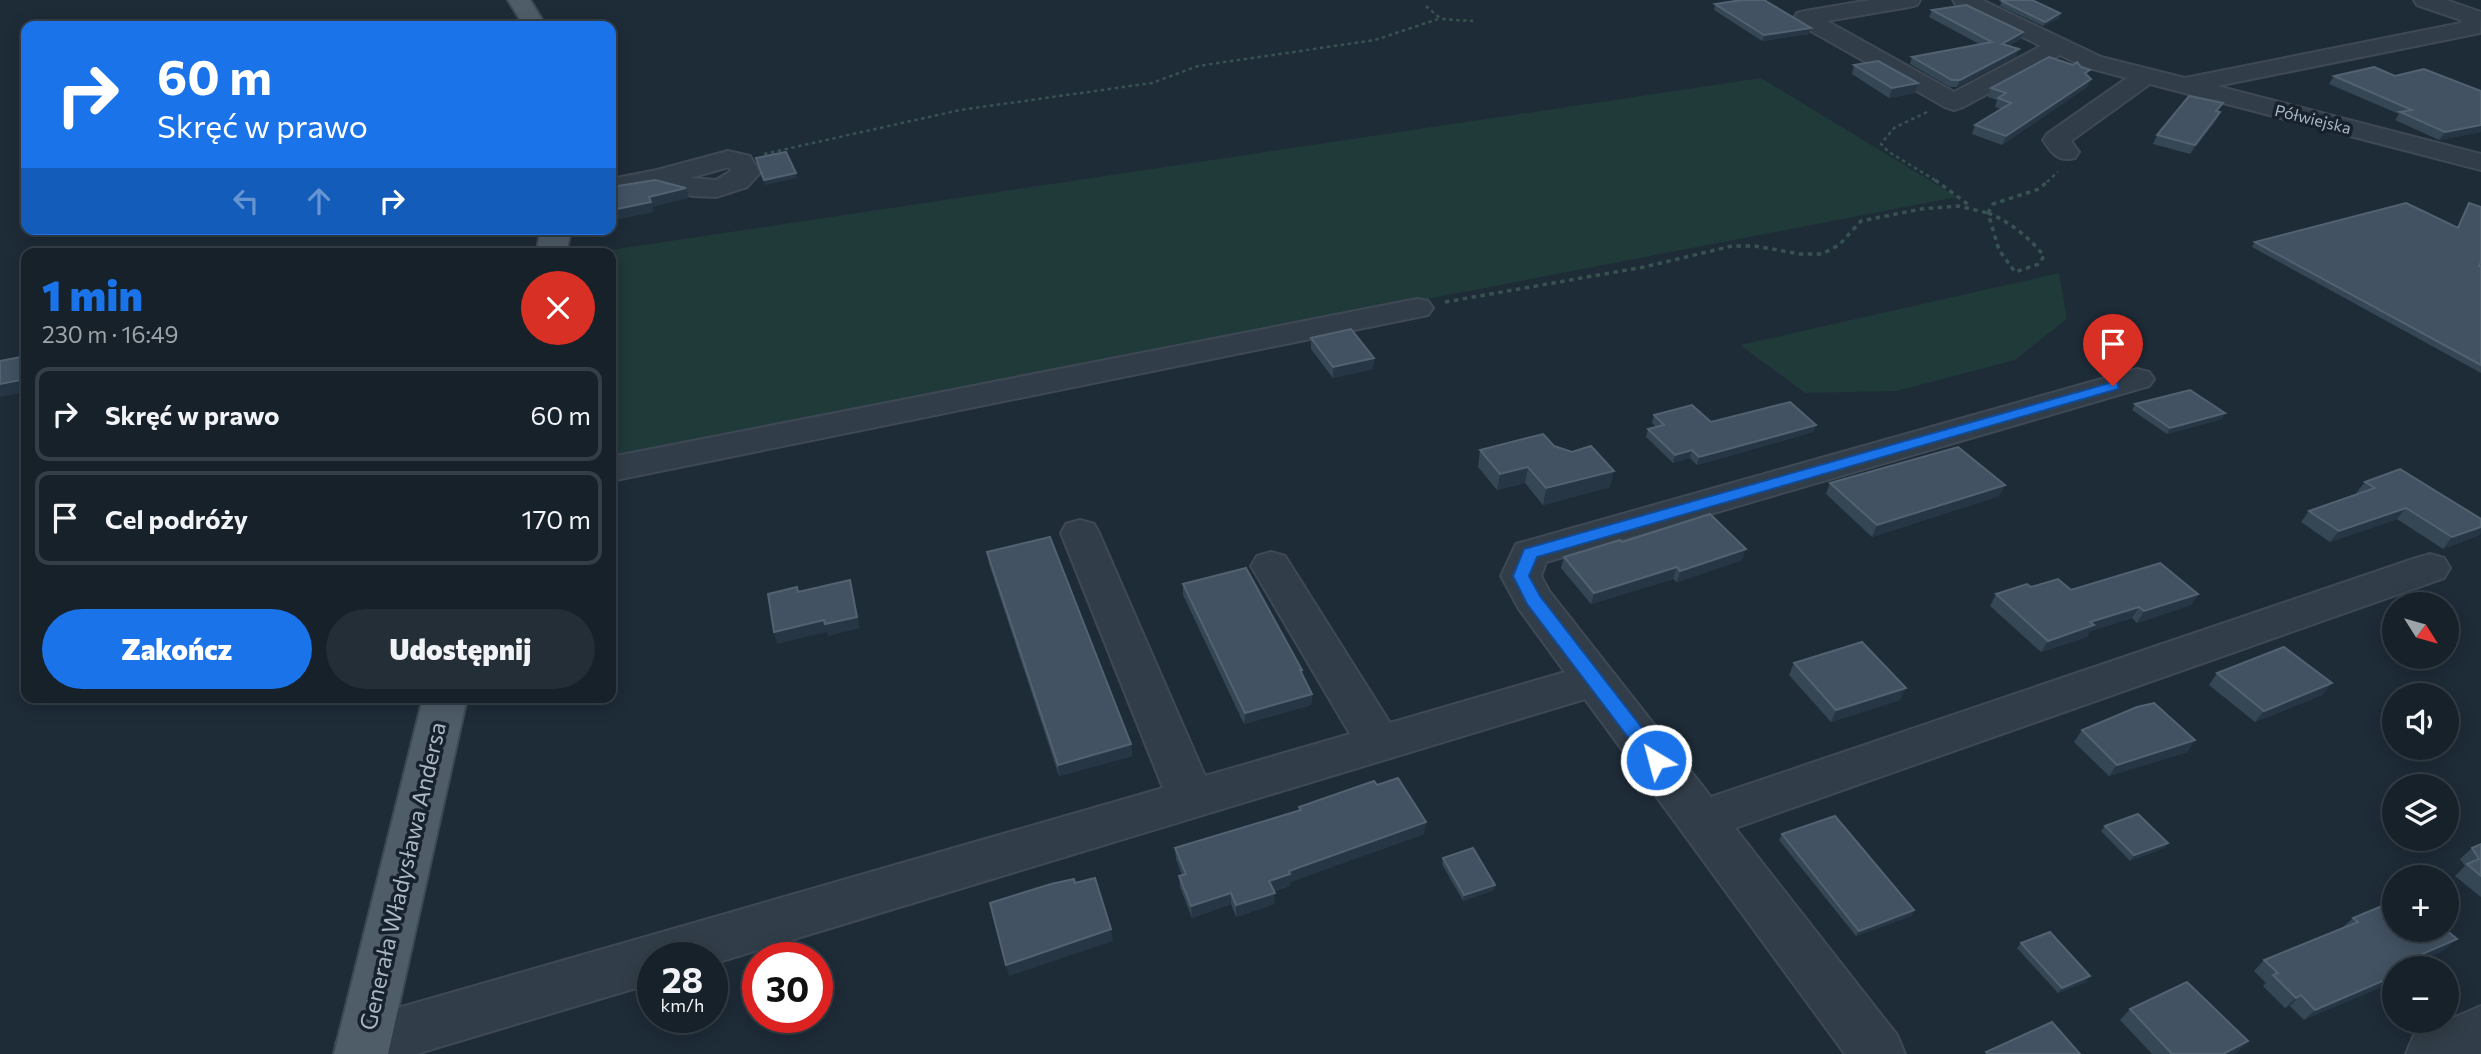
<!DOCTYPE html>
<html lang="pl">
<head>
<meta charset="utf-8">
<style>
	:root { --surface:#16212a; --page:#232e36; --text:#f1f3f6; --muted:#9ea3a8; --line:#353e47; --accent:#1a73e8 }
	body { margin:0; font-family:Commissioner,sans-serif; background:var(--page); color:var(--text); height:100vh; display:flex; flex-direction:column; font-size:26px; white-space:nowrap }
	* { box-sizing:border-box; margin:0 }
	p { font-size:23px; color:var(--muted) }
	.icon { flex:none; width:38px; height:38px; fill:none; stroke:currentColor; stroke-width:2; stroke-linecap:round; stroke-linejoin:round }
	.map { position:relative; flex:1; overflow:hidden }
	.sheet { position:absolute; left:21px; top:248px; width:595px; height:455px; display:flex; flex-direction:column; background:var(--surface); border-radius:14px; box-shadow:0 4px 18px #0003,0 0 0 2px var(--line) }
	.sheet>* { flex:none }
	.top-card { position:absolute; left:21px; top:21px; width:595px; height:214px; border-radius:14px; box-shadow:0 4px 18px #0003,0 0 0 2px var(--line); background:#1a73e8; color:#fff; overflow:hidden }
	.needle { width:46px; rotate:127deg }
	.buttons { position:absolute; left:2382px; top:592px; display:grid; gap:14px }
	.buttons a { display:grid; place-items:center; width:77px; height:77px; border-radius:50%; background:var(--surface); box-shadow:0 4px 18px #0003,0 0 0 2px var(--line); font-size:35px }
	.speed { position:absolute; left:637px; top:942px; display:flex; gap:14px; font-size:35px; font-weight:700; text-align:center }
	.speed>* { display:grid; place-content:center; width:91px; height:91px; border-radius:50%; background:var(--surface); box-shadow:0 4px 18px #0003,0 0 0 2px var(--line); line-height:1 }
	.speed small { font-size:18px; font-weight:400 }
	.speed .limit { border:10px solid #d22; background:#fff; color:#111 }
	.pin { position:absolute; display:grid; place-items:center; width:60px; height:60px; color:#fff; margin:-72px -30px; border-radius:50% 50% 50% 0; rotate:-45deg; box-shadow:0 0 7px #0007 }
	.pin .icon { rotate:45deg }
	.me { position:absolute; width:77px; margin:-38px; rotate:323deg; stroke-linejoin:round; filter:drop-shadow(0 0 5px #0008) }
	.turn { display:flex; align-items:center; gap:24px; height:147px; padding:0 21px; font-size:32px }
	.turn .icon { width:91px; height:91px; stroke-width:2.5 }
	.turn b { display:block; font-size:49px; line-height:60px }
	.lanes { display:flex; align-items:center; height:66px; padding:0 21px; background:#0003; justify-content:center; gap:35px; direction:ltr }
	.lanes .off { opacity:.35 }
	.round { display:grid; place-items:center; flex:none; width:74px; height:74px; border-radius:37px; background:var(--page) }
	.summary { display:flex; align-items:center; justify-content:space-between; height:119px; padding:0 21px }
	h1 { font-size:42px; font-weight:800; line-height:52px; color:var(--accent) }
	.primary-button { display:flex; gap:14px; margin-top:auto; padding:14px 21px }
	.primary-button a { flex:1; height:80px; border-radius:42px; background:var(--accent); color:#fff; font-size:28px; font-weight:800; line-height:80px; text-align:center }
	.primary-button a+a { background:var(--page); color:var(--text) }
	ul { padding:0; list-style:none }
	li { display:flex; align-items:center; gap:21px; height:94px; margin:0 14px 10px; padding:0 7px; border:4px solid var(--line); border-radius:14px }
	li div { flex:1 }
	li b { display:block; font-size:26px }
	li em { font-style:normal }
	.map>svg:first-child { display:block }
	.green { fill:#203939 }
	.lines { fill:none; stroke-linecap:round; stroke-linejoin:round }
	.minor-casing { stroke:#3e4955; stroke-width:4 }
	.major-casing { stroke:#3e4955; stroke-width:4 }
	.path-far1 { stroke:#385251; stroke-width:2.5; stroke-dasharray:3.5 3.5; stroke-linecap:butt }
	.path { stroke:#385251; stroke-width:3.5; stroke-dasharray:4.5 4.5; stroke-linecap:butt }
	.minor { fill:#313d48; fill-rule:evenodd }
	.major { fill:#4f5d69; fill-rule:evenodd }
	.wall { fill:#354655 }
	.shaded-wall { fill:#263645 }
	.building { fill:#425262; stroke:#526271; stroke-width:2 }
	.route { fill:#1a73e8; stroke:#114b97; stroke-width:2 }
	.labels { text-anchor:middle; stroke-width:7; stroke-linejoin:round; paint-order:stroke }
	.far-street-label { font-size:16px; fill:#abb8c6; stroke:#17222d }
	.near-street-label { font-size:23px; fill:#abb8c6; stroke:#17222d }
</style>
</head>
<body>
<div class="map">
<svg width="2481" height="1054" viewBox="0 0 2481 1054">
	<rect width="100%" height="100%" fill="#1e2c38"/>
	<!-- green -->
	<g class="green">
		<path d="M1761 78 1957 197 611 456V254H583Z"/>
		<path d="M2059 273 2067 319 2015 360 1897 391 1805 393 1740 345Z"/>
	</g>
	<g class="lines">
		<!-- minor casing -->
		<g class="minor-casing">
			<g id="minor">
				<path d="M1870 0H1920L1917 5 1909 7 1827 21 1954 92 2041 46 1956 5 1953 0H1982L2101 57 2185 78 2461 23V20L2417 5 2414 0H2446L2481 12 2480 33 2217 86 2481 154V170L2150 84 2071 141 2079 152 2075 158C2058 162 2052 154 2043 140L2047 134 2127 78 2085 67 2060 55 1963 107 1954 110 1945 107 1797 23 1794 18 1797 13 1805 11Z"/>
				<path d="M728 151 750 156 760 173 747 187 716 197 693 196 658 187 611 195V179L657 170ZM729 167 731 171 716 180 690 178Z"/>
				<path d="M1417 299 1428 301 1433 308 1428 315 611 481V457Z"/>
				<path d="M2137 369 2149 372 2154 379 2149 386 1546 562 1541 576 1549 591 1711 797 2416 558 2430 554 2444 558 2450 568 2444 578 1735 828 1897 1035 1905 1054H1845L1585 699 712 964V957H653V983L416 1054H340L336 1044 344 1026 363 1018 1163 788 1061 533 1066 524 1080 520 1094 524 1099 533 1205 776 1350 734 1251 566 1257 556 1271 552 1285 556 1390 723 1565 672 1519 609 1501 576 1516 544Z"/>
				<path d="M2481 1006V1054H2406L2414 1035Z"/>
			</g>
		</g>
		<!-- major casing -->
		<g class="major-casing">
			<g id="major">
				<path d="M508 0H530L546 26H524Z"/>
				<path d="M541 229H571L566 254H536Z"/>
				<path d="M423 698H467L388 1054H334Z"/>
			</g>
		</g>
		<!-- path-far1 -->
		<g class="path-far1">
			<path d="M1426 6 1441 19 1473 21"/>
			<path d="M1927 112 1894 128 1881 144 1889 152 1938 182"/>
			<path d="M764 154 960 110 1152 83 1198 66 1375 40 1438 19"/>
			<path d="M2047 182 2058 172"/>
		</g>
		<!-- path -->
		<g class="path">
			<path d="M1935 180 1969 205"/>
			<path d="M1988 213C2009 221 2030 238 2044 256L2039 264 2015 272 1999 250Z"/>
			<path d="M1988 213 1993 204 2039 189 2049 180"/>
			<path d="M1445 302 1644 267 1732 246H1755L1800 254H1822L1839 245 1861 221 1921 209 1958 206 1988 213"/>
		</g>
		<!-- minor -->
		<use href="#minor" class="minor"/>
		<!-- major -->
		<use href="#major" class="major"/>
	</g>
	<!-- wall -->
	<g class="wall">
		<path d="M2002 1 2060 13 2059 18 2043 26 2000 6Z"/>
		<path d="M1715 4 1809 34 1762 41 1714 10Z"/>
		<path d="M1932 10 2021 39 2008 46 2016 56 1957 87H1950L1910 64 1912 57 1981 45 1929 17Z"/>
		<path d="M1854 65 1918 83 1915 93 1889 98 1852 74Z"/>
		<path d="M2334 76H2395L2481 91V132L2439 140 2395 120 2399 114 2329 84Z"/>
		<path d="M2087 87 2002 145 1972 134 1975 125 2001 109 1995 107 1997 100 1988 97 1991 88Z"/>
		<path d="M2218 112 2216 121 2190 154 2153 144 2157 135Z"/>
		<path d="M2469 203 2479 266H2481V373L2252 247 2255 242 2457 228Z"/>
		<path d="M1311 338 1374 358 1373 369 1333 378 1311 349Z"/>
		<path d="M2135 404 2222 419 2167 434 2132 410Z"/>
		<path d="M1654 415 1711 422 1816 425 1813 432 1697 465 1690 458 1673 463 1646 437 1648 429 1656 427 1652 423Z"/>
		<path d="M1554 446 1610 487 1543 505 1525 483 1497 490 1478 467 1480 450Z"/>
		<path d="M2365 482 2479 535 2443 549 2397 519 2330 542 2301 522 2309 511 2358 494 2356 493Z"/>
		<path d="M1830 483 2005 485 1999 496 1872 537 1826 494Z"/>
		<path d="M1622 542 1742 560 1677 582 1673 579 1591 604 1561 568 1564 557Z"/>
		<path d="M987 552 1131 744 1132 756 1059 776 989 564Z"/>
		<path d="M1183 584 1302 670V674L1312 694 1311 705 1244 724 1183 595Z"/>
		<path d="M2031 587 2071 590 2198 594 2191 605 2137 623 2132 618 2090 631 2087 637 2041 652 1990 606 1996 594Z"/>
		<path d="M1794 663 1900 700 1831 722 1789 675Z"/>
		<path d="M2217 673 2322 695 2255 722 2209 685Z"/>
		<path d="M2082 730 2195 740 2187 752 2109 776 2074 742Z"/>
		<path d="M1377 785 1424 834 1290 882V886L1274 891V904L1236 917 1231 904 1192 918 1180 887 1179 876 1182 875 1176 859 1175 848 1298 811 1299 807Z"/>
		<path d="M2105 826 2168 843 2164 848 2130 861 2101 831Z"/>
		<path d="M1782 834 1914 910 1911 916 1856 936 1779 840Z"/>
		<path d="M2481 844V897L2455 876 2465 866 2460 859 2472 848Z"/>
		<path d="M1443 858 1495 885 1494 890 1463 901 1442 864Z"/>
		<path d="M2353 918 2444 950 2424 959 2304 1020 2290 1006 2285 1008 2263 986 2266 983 2254 971 2264 960 2342 928Z"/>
		<path d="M2021 943 2086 982 2058 993 2017 948Z"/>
		<path d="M2130 1009 2248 1041 2237 1052 2233 1054H2152L2120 1020Z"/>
	</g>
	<!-- shaded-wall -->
	<g class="shaded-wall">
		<path d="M2060 13 2059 18 2043 26 2045 22Z"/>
		<path d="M1811 28 1809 34 1762 41 1764 35Z"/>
		<path d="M2023 32 2021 39 1999 51 2002 44Z"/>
		<path d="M2019 49 2016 56 1957 87 1960 80Z"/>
		<path d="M2091 79 2087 87 2002 145 2006 136Z"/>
		<path d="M1918 83 1915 93 1889 98 1892 88Z"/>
		<path d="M2220 112 2216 121 2190 154 2195 145Z"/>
		<path d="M2481 125V132L2439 140 2445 132Z"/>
		<path d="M796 173 797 178 765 185 764 180Z"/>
		<path d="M686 188 689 198 652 207 654 212 615 220 612 210 649 197Z"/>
		<path d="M1374 358 1373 369 1333 378V367Z"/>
		<path d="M26 379V392L0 397V384Z"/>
		<path d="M2225 413 2222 419 2167 434 2170 428Z"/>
		<path d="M1816 425 1813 432 1697 465 1699 457Z"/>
		<path d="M1692 450 1690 458 1673 463 1675 455Z"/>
		<path d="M1528 467 1525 483 1497 490 1500 474Z"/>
		<path d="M1614 471 1610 487 1543 505 1546 488Z"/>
		<path d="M2005 485 1999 496 1872 537 1877 525Z"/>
		<path d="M2406 508 2397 519 2330 542 2339 531Z"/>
		<path d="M2481 527V533L2479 535 2443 549 2452 537Z"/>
		<path d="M1746 549 1742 560 1677 582 1680 571Z"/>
		<path d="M1677 567 1673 579 1591 604 1594 593Z"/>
		<path d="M850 580 860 628 828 636 827 632 777 644 774 632Z"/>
		<path d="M2198 594 2191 605 2137 623 2144 611Z"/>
		<path d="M2139 607 2132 618 2090 631 2087 637 2041 652 2048 641 2090 622Z"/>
		<path d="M2332 683 2322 695 2255 722 2264 711Z"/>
		<path d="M1906 688 1900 700 1831 722 1836 710Z"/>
		<path d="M1312 694 1311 705 1244 724 1245 713Z"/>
		<path d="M2195 740 2187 752 2109 776 2117 765Z"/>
		<path d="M1131 744 1132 756 1059 776 1058 765Z"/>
		<path d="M1426 822 1424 834 1290 882V886L1269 892V881L1289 871Z"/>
		<path d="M2168 843 2164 848 2130 861 2134 855Z"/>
		<path d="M1495 885 1494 890 1463 901 1464 895Z"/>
		<path d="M1231 893V904L1192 918 1191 906Z"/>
		<path d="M1275 893 1274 904 1236 917V905Z"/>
		<path d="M1914 910 1911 916 1856 936 1859 931Z"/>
		<path d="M1111 929 1113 941 1009 976 1006 965Z"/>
		<path d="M2457 939 2444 950 2408 966 2420 955Z"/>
		<path d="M2427 962 2420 968H2413Z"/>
		<path d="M2090 976 2086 982 2058 993 2062 988Z"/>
		<path d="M2394 976V982L2304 1020 2315 1010Z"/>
		<path d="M2301 995 2290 1006 2285 1008 2296 998Z"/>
		<path d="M2248 1041 2237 1052 2233 1054H2223Z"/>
	</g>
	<!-- building -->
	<g class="building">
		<path d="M1742 0H1764L1811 28 1764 35 1715 4Z"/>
		<path d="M2009 0H2032L2060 13 2045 22 2002 1Z"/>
		<path d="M1966 5 2023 32 2002 44 2019 49 1960 80H1952L1912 57 1992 42 1932 10Z"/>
		<path d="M2049 57 2073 65 2077 62 2081 67 2090 70 2085 73 2091 79 2006 136 1975 125 2011 103 1998 98 2006 93 1991 88Z"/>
		<path d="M1878 61 1918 83 1892 88 1854 65Z"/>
		<path d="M2374 67 2395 76 2424 69 2481 91V125L2445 132 2400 112 2412 110 2334 76Z"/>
		<path d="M2189 96 2223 103 2216 111 2220 112 2195 145 2157 135Z"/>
		<path d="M786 152 796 173 764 180 756 158Z"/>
		<path d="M655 180 686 188 649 197 651 202 612 210 611 187Z"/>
		<path d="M2406 203 2458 228 2469 203 2481 207V262L2479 266H2481V365L2255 242Z"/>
		<path d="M1351 329 1374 358 1333 367 1311 338Z"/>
		<path d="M26 356V379L0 384V361Z"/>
		<path d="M2190 390 2225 413 2170 428 2135 404Z"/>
		<path d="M1790 402 1816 425 1699 457 1692 450 1675 455 1648 429 1664 425 1654 415 1692 405 1711 422Z"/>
		<path d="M1543 434 1554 446 1572 452 1591 446 1614 471 1546 488 1528 467 1500 474 1480 450Z"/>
		<path d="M1958 447 2005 485 1877 525 1830 483Z"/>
		<path d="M2400 469 2481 519V527L2452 537 2406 508 2339 531 2309 511 2375 488 2365 482Z"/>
		<path d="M1710 514 1746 549 1680 571 1677 567 1594 593 1564 557 1620 540 1622 542Z"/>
		<path d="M1050 537 1131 744 1058 765 987 552Z"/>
		<path d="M2160 563 2198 594 2144 611 2139 607 2090 622 2094 625 2048 641 1996 594 2027 584 2031 587 2058 579 2071 590Z"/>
		<path d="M1246 568 1302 670H1300L1312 694 1245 713 1183 584Z"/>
		<path d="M850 580 857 617 825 624 824 620 774 632 768 594 797 587 798 592Z"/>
		<path d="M1862 642 1906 688 1836 710 1794 663Z"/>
		<path d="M2284 647 2332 683 2264 711 2217 673Z"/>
		<path d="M2154 703 2195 740 2117 765 2082 730 2137 707Z"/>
		<path d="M1398 778 1426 822 1289 871 1290 874 1269 881 1275 893 1236 905 1231 893 1191 906 1179 876 1186 874 1175 848 1301 810 1299 807 1374 781 1377 785Z"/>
		<path d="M2138 814 2168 843 2134 855 2105 826Z"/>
		<path d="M1835 816 1914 910 1859 931 1782 834Z"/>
		<path d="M2481 844V876L2467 864 2479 859 2472 848Z"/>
		<path d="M1473 848 1495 885 1464 895 1443 858Z"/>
		<path d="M1095 878 1111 929 1006 965 990 903 1051 884 1074 879 1075 883Z"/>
		<path d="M2394 901V929H2445L2457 939 2420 955 2427 962 2413 968H2394V976L2315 1010 2301 995 2296 998 2273 975 2278 973 2264 960 2358 922 2353 918Z"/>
		<path d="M2050 932 2090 976 2062 988 2021 943Z"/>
		<path d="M2187 982 2248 1041 2223 1054H2172L2130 1009Z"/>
		<path d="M2052 1022 2080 1054H1988L1986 1052Z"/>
	</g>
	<!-- route -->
	<path class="route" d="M2113 382 2118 383V389L1537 557 1529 576 1540 596 1663 755 1665 760 1663 765 1656 768 1649 765 1527 604 1513 576 1524 549Z"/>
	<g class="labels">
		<!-- far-street labels -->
		<g class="far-street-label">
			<text transform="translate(2313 119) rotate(14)" y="6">Półwiejska</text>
		</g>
		<!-- near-street labels -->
		<g class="near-street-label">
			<text transform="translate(403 876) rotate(-77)" y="8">Generała Władysława Andersa</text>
		</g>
	</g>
</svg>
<div class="buttons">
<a><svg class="needle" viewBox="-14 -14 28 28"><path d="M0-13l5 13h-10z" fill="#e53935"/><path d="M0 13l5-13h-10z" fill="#9ea3a8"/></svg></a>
<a><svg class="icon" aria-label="sound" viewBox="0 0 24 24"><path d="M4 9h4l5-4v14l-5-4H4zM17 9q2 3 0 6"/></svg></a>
<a><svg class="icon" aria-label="layers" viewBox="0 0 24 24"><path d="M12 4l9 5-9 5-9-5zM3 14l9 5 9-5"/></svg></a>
<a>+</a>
<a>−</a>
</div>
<div class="speed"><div>28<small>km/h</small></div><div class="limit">30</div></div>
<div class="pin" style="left:2113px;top:386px;background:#d93025"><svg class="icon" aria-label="arrive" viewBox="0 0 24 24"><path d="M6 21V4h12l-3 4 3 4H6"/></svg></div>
<svg class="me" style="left:1656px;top:760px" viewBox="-20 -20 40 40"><circle r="17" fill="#1a73e8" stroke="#fff" stroke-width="3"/><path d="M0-11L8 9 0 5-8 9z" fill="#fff"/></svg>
<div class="top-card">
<div class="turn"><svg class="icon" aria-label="right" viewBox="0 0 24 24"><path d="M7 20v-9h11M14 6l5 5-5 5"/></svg><div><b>60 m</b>Skręć w prawo</div></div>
<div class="lanes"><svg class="icon off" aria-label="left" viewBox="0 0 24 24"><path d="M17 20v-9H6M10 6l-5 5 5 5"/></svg><svg class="icon off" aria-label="ahead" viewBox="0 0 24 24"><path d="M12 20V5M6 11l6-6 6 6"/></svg><svg class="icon" aria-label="right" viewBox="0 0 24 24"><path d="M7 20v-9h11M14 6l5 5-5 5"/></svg></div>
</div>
<section class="sheet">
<div class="summary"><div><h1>1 min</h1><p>230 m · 16:49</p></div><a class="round" style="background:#d93025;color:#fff"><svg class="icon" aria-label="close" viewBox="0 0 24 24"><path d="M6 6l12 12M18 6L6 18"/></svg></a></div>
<ul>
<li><svg class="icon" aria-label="right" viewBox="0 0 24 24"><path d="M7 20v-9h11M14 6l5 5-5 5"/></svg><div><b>Skręć w prawo</b></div><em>60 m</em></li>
<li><svg class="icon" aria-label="arrive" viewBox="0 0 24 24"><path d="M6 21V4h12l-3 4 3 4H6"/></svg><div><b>Cel podróży</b></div><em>170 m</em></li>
</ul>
<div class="primary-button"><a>Zakończ</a><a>Udostępnij</a></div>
</section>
</div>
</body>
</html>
